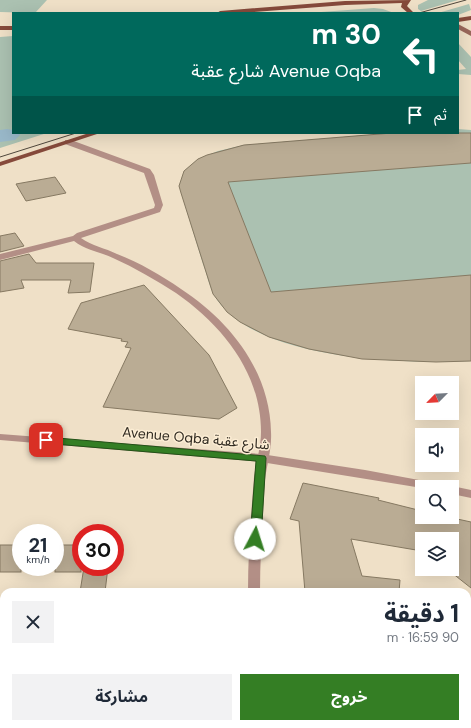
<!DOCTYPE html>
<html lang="ar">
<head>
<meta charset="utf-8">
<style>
	:root { --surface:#fff; --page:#f2f2f3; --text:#1f2937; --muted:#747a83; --accent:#347e24 }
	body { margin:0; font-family:"DM Sans","Noto Sans Arabic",sans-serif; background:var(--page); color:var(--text); direction:rtl; height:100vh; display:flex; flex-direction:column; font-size:15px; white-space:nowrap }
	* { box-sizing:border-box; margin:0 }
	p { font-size:13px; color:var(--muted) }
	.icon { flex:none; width:22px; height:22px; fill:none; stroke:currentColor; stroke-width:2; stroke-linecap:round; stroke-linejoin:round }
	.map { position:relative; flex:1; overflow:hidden; direction:ltr }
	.side { position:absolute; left:0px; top:588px; width:471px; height:140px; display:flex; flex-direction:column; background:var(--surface); border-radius:12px 12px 0 0; box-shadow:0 4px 16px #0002; direction:rtl }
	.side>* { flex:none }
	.banner { position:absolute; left:12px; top:12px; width:447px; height:122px; border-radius:0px; box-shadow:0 4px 16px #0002; direction:rtl; background:#00695c; color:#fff; overflow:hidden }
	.needle { width:26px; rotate:246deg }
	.tools { position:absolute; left:415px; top:376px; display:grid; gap:8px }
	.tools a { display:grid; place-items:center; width:44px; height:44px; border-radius:0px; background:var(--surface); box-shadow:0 4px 16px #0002; font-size:20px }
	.speed { position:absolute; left:12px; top:524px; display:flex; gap:8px; font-size:20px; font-weight:700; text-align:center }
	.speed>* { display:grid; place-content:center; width:52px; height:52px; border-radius:50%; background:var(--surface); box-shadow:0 4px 16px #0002; line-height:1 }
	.speed small { font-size:10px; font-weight:400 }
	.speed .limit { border:6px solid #d22; background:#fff; color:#111 }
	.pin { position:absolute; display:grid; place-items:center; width:34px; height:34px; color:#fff; margin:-17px; border-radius:8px; box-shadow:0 2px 6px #0006 }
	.me { position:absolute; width:44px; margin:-22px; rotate:5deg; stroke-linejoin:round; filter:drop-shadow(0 0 3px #0008) }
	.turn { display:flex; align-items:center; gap:14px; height:84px; padding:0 12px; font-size:18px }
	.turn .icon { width:52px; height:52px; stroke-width:2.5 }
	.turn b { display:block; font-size:28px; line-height:34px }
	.then { display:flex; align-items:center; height:38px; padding:0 12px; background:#0003; gap:8px; font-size:15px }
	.round { display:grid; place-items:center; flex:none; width:42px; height:42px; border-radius:0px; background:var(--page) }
	.overview { display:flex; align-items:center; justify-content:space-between; height:68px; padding:0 12px }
	h1 { font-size:24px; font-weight:700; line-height:30px }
	.primary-button { display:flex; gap:8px; margin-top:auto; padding:8px 12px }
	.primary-button a { flex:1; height:46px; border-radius:0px; background:var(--accent); color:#fff; font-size:16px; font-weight:700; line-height:46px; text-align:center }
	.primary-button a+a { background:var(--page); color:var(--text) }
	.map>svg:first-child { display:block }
	.green { fill:#abc1b1 }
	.water { fill:#99b8c9 }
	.building { fill:#baac94; stroke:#867962 }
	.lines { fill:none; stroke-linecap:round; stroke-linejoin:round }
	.minor { fill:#b38f86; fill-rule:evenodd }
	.tertiary { fill:#b38f86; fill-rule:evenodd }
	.secondary { fill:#99675a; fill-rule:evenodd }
	.primary { fill:#864a3b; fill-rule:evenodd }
	.tram { stroke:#4f473c; stroke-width:1 }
	.route { fill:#347e24; stroke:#225217 }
	.labels { text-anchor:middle; stroke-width:3; stroke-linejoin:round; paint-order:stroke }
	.street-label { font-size:14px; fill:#2f2920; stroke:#fcedd4 }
</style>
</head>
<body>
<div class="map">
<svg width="471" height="728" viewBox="0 0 471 728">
	<rect width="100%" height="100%" fill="#efe0c7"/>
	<!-- green -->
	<g class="green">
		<path d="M0 0H47L35 13 0 12Z"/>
		<path d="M428 0H458L421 11 418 9V5Z"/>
		<path d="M469 4 471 10 458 15V13H438Z"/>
		<path d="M374 8 383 9 394 13H308Z"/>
		<path d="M13 36V133H47L0 148V37Z"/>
		<path d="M458 43 471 57V75L458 74V70L466 69 458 60Z"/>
		<path d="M458 129 471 130V361C404 364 252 361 214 295 209 286 207 274 203 264 195 238 187 212 179 186L184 171 198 159 218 151 244 145 392 133H458Z"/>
	</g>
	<!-- water -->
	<path class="water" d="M7 129 13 130V133H19L20 135 15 140 0 142V130Z"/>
	<!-- building -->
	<g class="building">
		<path d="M392 133H471V163L228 182 271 292 471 275V361L436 362 362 359 309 349 269 337 240 322 227 312 213 294 181 193 179 186 184 171 198 159 207 155 244 145Z"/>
		<path d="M55 177 66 193 26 201 16 184Z"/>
		<path d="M15 233 24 246 0 252V236Z"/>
		<path d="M29 254 36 263H94L90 292 68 293 71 280H21L24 288 0 292V261Z"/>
		<path d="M144 285 209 355 237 408 219 419 103 407 131 348 125 347 128 342 121 341 122 339 68 329 81 303Z"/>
		<path d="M303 483 379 498 378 500 422 511V517H448L471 522V588L447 569H452V539H422V551L351 539 362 576 400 580 399 592H305L299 521 290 519Z"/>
		<rect x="0" y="545" width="21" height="27"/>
		<rect x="55" y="545" width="26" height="27"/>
		<path d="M84 567H108L105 592H80Z"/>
	</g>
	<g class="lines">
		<!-- minor -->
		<g class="minor">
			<path d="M65 140H71L150 169 154 175 163 205 160 212 81 238C92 246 105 248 117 254 140 263 161 275 181 289 230 321 270 371 271 432 272 448 267 464 265 480 263 517 260 555 260 592H248C248 554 251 515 254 477 256 462 261 447 261 432 261 373 223 326 176 293 156 280 135 268 113 258 100 252 85 250 74 241L0 260V254L73 236 77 233 154 208 155 205 144 173 65 144Z"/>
			<rect x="249" y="724" width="14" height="4"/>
		</g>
		<!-- tertiary -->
		<g class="tertiary">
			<path d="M0 434 261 454 365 470 435 483 439 484 441 487H422V488L261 462 0 440Z"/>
			<path d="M452 486 471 490V498L452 494V487H449Z"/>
		</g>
		<!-- secondary -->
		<path class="secondary" d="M458 24 471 31V36L458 29Z"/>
		<!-- primary -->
		<g class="primary">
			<path d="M411 0 407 6 414 13H408L401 7 402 3 345 5 242 13H217L220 11 345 1Z"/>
			<path d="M471 16V20L458 22V18Z"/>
			<rect x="0" y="26" width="13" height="4"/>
			<path d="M89 133H100L0 166V162Z"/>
		</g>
		<!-- tram -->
		<g class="tram">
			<path d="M419 13 466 0"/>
			<path d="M0 157 76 133"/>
		</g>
	</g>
	<!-- route -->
	<path class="route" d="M46 437 265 456 266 458 261 539 259 541H251L250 539 256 461 42 443 41 440 42 438Z"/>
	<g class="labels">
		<!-- street labels -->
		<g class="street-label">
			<text transform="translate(196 438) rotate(5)" y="5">Avenue Oqba شارع عقبة</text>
		</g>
	</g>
</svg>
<div class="tools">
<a><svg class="needle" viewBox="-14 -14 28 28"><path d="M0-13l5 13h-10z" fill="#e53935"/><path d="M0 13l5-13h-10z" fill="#747a83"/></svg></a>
<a><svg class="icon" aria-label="sound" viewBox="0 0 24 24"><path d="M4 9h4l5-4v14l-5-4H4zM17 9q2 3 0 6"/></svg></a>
<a><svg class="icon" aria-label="search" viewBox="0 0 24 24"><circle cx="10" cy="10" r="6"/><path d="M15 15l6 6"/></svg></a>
<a><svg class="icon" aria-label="layers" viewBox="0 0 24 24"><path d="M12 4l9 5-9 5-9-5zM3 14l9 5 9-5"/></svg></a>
</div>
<div class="speed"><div>21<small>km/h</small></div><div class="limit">30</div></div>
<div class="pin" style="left:46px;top:440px;background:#d93025"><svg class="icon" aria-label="arrive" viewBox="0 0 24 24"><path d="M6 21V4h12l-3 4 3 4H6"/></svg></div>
<svg class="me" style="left:255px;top:539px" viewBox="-20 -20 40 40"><circle r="19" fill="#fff"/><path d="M0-13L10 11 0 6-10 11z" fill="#347e24"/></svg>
<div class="banner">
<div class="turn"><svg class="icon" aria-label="left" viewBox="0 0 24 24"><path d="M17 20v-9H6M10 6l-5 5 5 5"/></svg><div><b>30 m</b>Avenue Oqba شارع عقبة</div></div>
<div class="then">ثم<svg class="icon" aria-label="arrive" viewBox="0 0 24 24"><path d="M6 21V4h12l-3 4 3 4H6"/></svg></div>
</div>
<section class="side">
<div class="overview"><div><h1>1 دقيقة</h1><p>90 m · 16:59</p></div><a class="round"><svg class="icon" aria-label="close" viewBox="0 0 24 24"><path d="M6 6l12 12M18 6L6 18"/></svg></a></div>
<div class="primary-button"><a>خروج</a><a>مشاركة</a></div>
</section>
</div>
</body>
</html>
